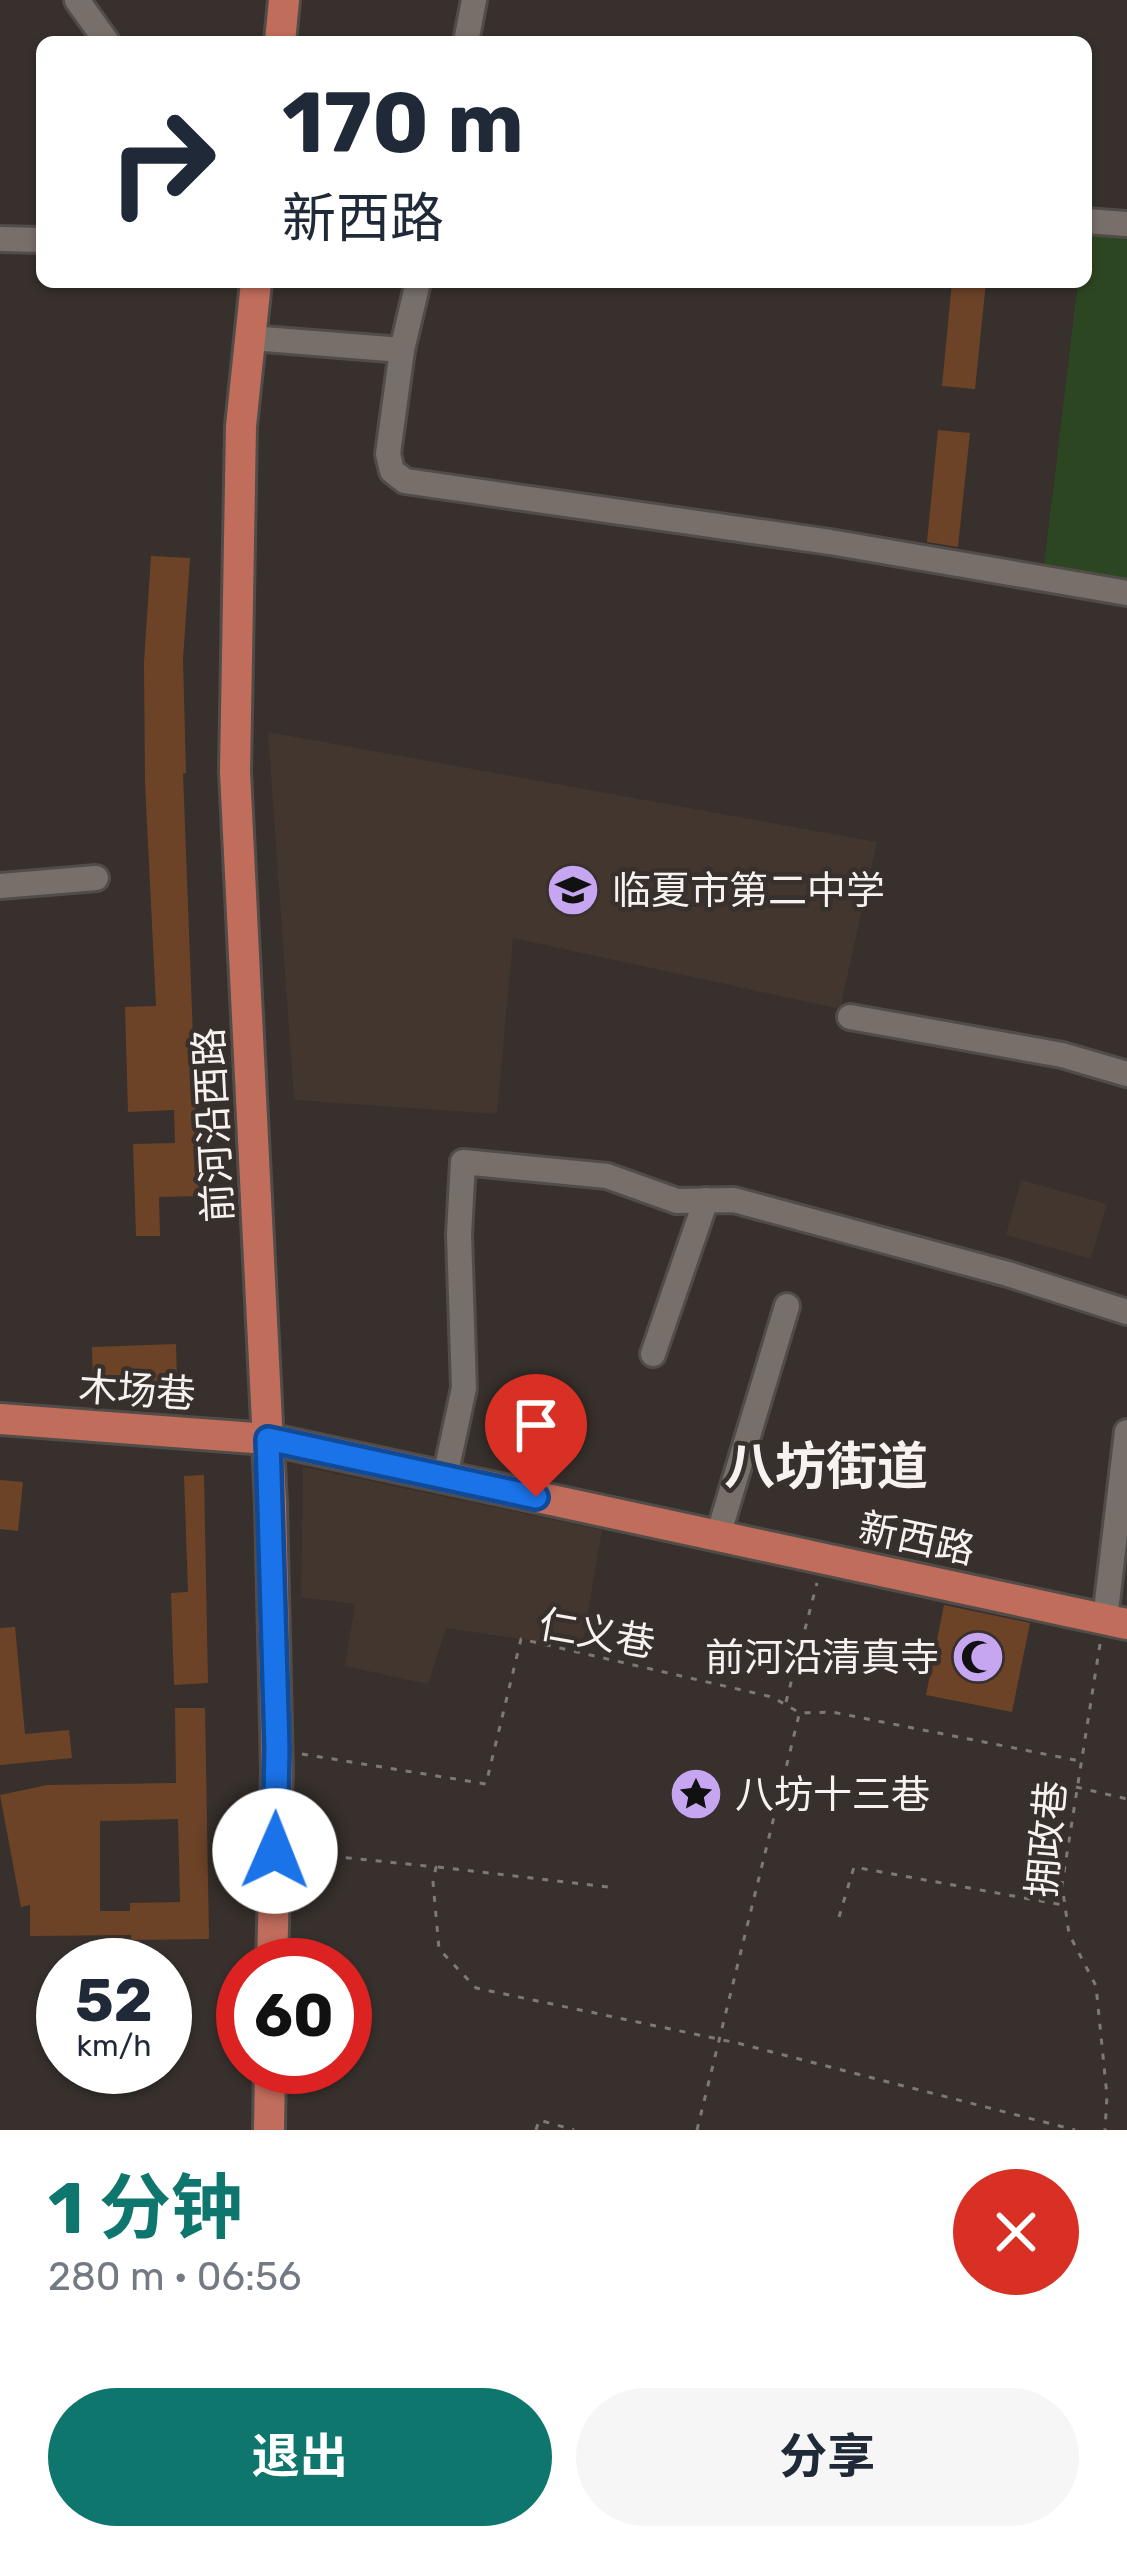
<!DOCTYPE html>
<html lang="zh">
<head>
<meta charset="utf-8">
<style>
	:root { --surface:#fff; --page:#f6f6f7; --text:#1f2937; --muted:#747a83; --accent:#0f766e }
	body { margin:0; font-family:Rubik,"Noto Sans SC",sans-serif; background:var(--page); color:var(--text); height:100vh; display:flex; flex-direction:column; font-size:45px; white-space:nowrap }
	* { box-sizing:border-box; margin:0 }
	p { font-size:39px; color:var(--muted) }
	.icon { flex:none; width:66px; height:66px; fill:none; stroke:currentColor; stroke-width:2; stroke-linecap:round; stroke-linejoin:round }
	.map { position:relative; height:2130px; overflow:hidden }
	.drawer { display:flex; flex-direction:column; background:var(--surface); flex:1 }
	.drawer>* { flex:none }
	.guide { position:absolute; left:36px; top:36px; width:1056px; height:252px; border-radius:18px; box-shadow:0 3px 9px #0004; background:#fff; color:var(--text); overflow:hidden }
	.speed { position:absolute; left:36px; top:1938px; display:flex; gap:24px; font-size:60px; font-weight:700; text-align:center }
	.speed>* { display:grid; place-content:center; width:156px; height:156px; border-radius:50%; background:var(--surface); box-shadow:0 3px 9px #0004; line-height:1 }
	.speed small { font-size:30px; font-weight:400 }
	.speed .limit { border:18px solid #d22; background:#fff; color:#111 }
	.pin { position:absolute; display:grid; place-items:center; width:102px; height:102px; color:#fff; margin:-123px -51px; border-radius:50% 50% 50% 0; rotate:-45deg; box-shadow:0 0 12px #0007 }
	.pin .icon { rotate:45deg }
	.me { position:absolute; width:132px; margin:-66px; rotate:1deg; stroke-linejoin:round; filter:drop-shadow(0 0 9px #0008) }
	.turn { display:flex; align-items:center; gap:42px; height:252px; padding:0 48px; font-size:54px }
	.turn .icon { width:156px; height:156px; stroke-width:2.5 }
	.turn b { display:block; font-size:84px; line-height:102px }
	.round { display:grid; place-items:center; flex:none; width:126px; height:126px; border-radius:63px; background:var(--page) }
	.summary { display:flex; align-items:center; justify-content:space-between; height:204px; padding:0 48px }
	h1 { font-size:72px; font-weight:700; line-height:90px; color:var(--accent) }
	.button { display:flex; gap:24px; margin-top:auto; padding:24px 48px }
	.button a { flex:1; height:138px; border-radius:72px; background:var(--accent); color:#fff; font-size:48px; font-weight:700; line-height:138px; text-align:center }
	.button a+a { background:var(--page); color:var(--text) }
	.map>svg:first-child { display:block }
	.built { fill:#43362e }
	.green { fill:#2d4622 }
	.building { fill:#6d4327; fill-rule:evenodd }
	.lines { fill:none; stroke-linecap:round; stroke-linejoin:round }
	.minor-casing { stroke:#524c49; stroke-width:30 }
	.major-casing { stroke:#524c49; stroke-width:36 }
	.path { stroke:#7f7975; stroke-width:3; stroke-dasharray:6 9; stroke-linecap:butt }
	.minor { stroke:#776f6a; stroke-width:24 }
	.major { stroke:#c16d5b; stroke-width:30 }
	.route-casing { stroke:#114b97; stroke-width:30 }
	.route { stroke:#1a73e8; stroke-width:21 }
	.labels { text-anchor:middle; stroke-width:9; stroke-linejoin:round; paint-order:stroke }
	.poi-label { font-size:39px; fill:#f7f2ef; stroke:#37302c; text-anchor:start }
	.street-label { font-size:39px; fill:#f7f2ef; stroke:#37302c }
	.district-label { font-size:51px; font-weight:bold; fill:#f7f2ef; stroke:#37302c }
</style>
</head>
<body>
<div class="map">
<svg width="1127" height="2130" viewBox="0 0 1127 2130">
	<rect width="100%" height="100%" fill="#37302c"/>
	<!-- built -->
	<g class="built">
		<path d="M268 732 877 842 840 1009 513 938 497 1114 294 1100Z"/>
		<path d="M1021 1180 1107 1204 1091 1259 1006 1235Z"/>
		<path d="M303 1467 602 1530 582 1648 446 1628 428 1684 345 1666 355 1604 301 1597Z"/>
	</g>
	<!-- green -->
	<path class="green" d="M1086 235 1127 237V579L1044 566 1078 282H1086Z"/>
	<!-- building -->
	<g class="building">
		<path d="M952 282H986L975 389 942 386Z"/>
		<path d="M938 430 970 433 958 547 927 542Z"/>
		<path d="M151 556 190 558 183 659 186 773H183L199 1196 159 1197 160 1236H136L133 1144 175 1143 174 1110 128 1112 125 1007 156 1006 145 782 144 662Z"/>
		<path d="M176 1344 177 1384 93 1387 92 1347Z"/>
		<path d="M204 1475 208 1683 174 1685 171 1593 188 1592 184 1476Z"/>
		<path d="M0 1480 23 1482 18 1531 0 1529Z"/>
		<path d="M944 1605 1030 1623 1012 1712 926 1695Z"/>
		<path d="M15 1627 25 1734 69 1730 72 1758 0 1765V1628Z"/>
		<path d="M175 1708H205L209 1939 131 1940V1935L30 1936V1905L21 1907 0 1795 47 1785 176 1783ZM178 1819 180 1902 130 1903V1911H100V1821Z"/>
	</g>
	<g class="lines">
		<!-- minor casing -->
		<g class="minor-casing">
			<g id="minor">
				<path d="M77 0 107 42"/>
				<path d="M466 42 474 0"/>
				<path d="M1086 221 1127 224"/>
				<path d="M0 239 42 240"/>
				<path d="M418 282 402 350 388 454 392 471 405 481 830 542 1127 593"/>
				<path d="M250 338 402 350"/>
				<path d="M0 886 96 878"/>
				<path d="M850 1017 1062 1055 1127 1074"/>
				<path d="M653 1354 706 1200"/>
				<path d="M445 1477 464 1388 459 1234 463 1162 607 1176 677 1201 734 1200 1008 1274 1127 1312"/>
				<path d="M718 1536 787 1306"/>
				<path d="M1105 1619 1127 1432"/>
			</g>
		</g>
		<!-- major casing -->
		<g class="major-casing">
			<g id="major">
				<path d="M280 42 284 0"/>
				<path d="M256 282 241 426 235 772 271 1504 277 1771 272 1965"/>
				<path d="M0 1419 268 1439 1127 1624"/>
				<path d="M269 2130 270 2067"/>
			</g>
		</g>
		<!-- path -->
		<g class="path">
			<path d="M1100 1644 1062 1885 1069 1934 1096 1986 1107 2096 1105 2130"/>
			<path d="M786 1702 817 1583"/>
			<path d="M302 1754 486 1784 521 1639 772 1697 800 1713 832 1712 1080 1761"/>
			<path d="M1076 1787 1127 1799"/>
			<path d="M301 1853 436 1867 433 1882 439 1949 476 1988 737 2043 1075 2130"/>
			<path d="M438 1867 608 1887"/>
			<path d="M839 1917 854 1867 1063 1905"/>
			<path d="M536 2130 539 2120 574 2130"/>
			<path d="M697 2130 799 1715"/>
		</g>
		<!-- minor -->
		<use href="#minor" class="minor"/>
		<!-- major -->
		<use href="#major" class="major"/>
	</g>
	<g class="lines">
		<!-- route casing -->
		<g class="route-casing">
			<path id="route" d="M275 1851 277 1749 268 1439 536 1497"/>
		</g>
		<!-- route -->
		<use href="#route" class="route"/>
	</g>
	<!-- icons -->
	<defs>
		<g id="school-disc" transform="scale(2.7)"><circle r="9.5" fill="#c6a6f0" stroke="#37302c"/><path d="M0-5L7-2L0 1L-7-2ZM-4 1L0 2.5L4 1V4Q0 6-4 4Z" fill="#111"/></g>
		<g id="mosque-disc" transform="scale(2.7)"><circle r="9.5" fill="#c6a6f0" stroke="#37302c"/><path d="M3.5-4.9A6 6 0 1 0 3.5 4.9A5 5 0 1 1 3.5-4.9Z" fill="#111"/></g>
		<g id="sight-disc" transform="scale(2.7)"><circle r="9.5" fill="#c6a6f0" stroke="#37302c"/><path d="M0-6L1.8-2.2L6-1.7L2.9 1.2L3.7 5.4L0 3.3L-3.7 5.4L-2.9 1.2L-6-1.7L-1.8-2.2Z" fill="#111"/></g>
	</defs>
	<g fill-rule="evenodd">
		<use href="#school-disc" x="573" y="890"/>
		<use href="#mosque-disc" x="978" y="1657"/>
		<use href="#sight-disc" x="696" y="1794"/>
	</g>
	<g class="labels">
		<!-- poi labels -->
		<g class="poi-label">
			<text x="612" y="904">临夏市第二中学</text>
			<text x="939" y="1671" text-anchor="end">前河沿清真寺</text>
			<text x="735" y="1808">八坊十三巷</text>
		</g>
		<!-- street labels -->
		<g class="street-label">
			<text transform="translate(213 1125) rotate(-93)" y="14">前河沿西路</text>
			<text transform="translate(137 1390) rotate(4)" y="14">木场巷</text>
			<text transform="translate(917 1538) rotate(12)" y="14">新西路</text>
			<text transform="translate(597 1633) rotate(10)" y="14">仁义巷</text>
			<text transform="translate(1046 1839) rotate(-85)" y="14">拥政巷</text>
		</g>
		<!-- district labels -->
		<g class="district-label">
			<text x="826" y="1484">八坊街道</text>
		</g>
	</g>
</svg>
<div class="speed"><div>52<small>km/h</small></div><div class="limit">60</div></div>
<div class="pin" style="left:536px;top:1497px;background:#d93025"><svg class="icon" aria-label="arrive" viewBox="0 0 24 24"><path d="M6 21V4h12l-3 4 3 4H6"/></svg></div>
<svg class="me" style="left:275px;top:1851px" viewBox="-20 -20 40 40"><circle r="19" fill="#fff"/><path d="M0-13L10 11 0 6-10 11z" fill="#1a73e8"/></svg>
<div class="guide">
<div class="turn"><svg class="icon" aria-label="right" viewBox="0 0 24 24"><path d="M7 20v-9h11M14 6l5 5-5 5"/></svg><div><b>170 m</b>新西路</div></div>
</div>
</div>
<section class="drawer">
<div class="summary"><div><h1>1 分钟</h1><p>280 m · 06:56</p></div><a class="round" style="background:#d93025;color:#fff"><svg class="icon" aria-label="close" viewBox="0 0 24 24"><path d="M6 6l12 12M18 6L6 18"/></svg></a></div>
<div class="button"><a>退出</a><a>分享</a></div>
</section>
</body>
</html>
